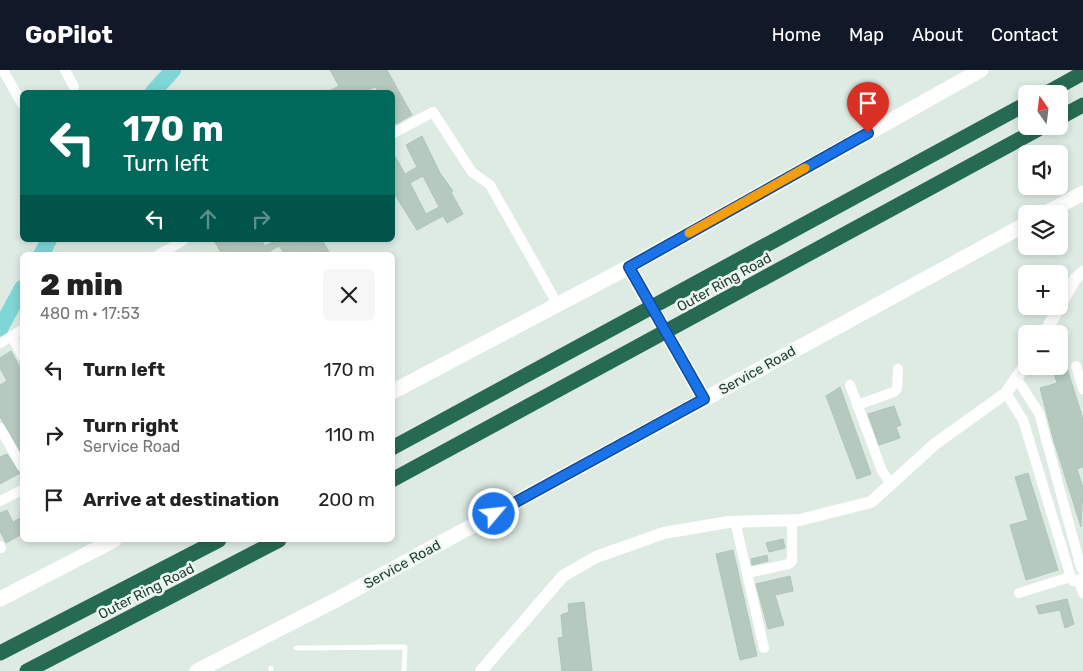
<!DOCTYPE html>
<html lang="en">
<head>
<meta charset="utf-8">
<style>
	:root { --surface:#fff; --page:#f6f6f6; --text:#222; --muted:#767676; --accent:#111827 }
	body { margin:0; font-family:Rubik,sans-serif; background:var(--page); color:var(--text); height:100vh; display:flex; flex-direction:column; font-size:19px; white-space:nowrap }
	* { box-sizing:border-box; margin:0 }
	p { font-size:16px; color:var(--muted) }
	.icon { flex:none; width:28px; height:28px; fill:none; stroke:currentColor; stroke-width:2; stroke-linecap:round; stroke-linejoin:round }
	.map { position:relative; flex:1; overflow:hidden }
	.details { position:absolute; left:20px; top:182px; width:375px; height:290px; display:flex; flex-direction:column; background:var(--surface); border-radius:8px; box-shadow:0 2px 8px #0003 }
	.details>* { flex:none }
	.guide { position:absolute; left:20px; top:20px; width:375px; height:152px; border-radius:8px; box-shadow:0 2px 8px #0003; background:#00695c; color:#fff; overflow:hidden }
	.needle { width:32px; rotate:346deg }
	.tools { position:absolute; left:1018px; top:15px; display:grid; gap:10px }
	.tools a { display:grid; place-items:center; width:50px; height:50px; border-radius:8px; background:var(--surface); box-shadow:0 2px 8px #0003; font-size:25px }
	.pin { position:absolute; display:grid; place-items:center; width:42px; height:42px; color:#fff; margin:-51px -21px; border-radius:50% 50% 50% 0; rotate:-45deg; box-shadow:0 0 5px #0007 }
	.pin .icon { rotate:45deg }
	.me { position:absolute; width:55px; margin:-28px; rotate:62deg; stroke-linejoin:round; filter:drop-shadow(0 0 4px #0008) }
	.turn { display:flex; align-items:center; gap:18px; height:105px; padding:0 20px; font-size:22px }
	.turn .icon { width:65px; height:65px; stroke-width:2.5 }
	.turn b { display:block; font-size:35px; line-height:42px }
	.lanes { display:flex; align-items:center; height:48px; padding:0 20px; background:#0003; justify-content:center; gap:25px; direction:ltr }
	.lanes .off { opacity:.35 }
	.round { display:grid; place-items:center; flex:none; width:52px; height:52px; border-radius:8px; background:var(--page) }
	.head { display:flex; align-items:center; justify-content:space-between; height:85px; padding:0 20px }
	h1 { font-size:30px; font-weight:800; line-height:38px }
	ul { padding:0; list-style:none }
	li { display:flex; align-items:center; gap:15px; height:65px; padding:0 20px }
	li div { flex:1 }
	li b { display:block; font-size:19px }
	li em { font-style:normal }
	header { display:flex; align-items:center; gap:30px; box-sizing:border-box; height:70px; padding:0 25px; background:var(--accent); color:#fff }
	header strong { font-size:24px }
	nav { display:flex; gap:28px; margin-inline-start:auto; font-size:18px }
	.map>svg:first-child { display:block }
	.lines { fill:none; stroke-linecap:round; stroke-linejoin:round }
	.river { stroke:#7fd6d6; stroke-width:16 }
	.building { fill:#b6c9be; stroke:#afc5b9; fill-rule:evenodd }
	.service { stroke:#fff; stroke-width:5 }
	.minor { stroke:#fff; stroke-width:10 }
	.tertiary { stroke:#fff; stroke-width:12 }
	.secondary { stroke:#fff; stroke-width:15 }
	.motorway { stroke:#276a53; stroke-width:15 }
	.route-casing { stroke:#114b97; stroke-width:12 }
	.route { stroke:#1a73e8; stroke-width:9 }
	.slow { stroke:#f59e0b; stroke-width:9 }
	.labels { text-anchor:middle; stroke-width:5; stroke-linejoin:round; paint-order:stroke }
	.street-label { font-size:14px; fill:#1e3c2f; stroke:#eef7f1 }
</style>
</head>
<body>
<header>
<strong>GoPilot</strong>
<nav><a>Home</a><a>Map</a><a>About</a><a>Contact</a></nav>
</header>
<div class="map">
<svg width="1083" height="601" viewBox="0 0 1083 601">
	<rect width="100%" height="100%" fill="#ddebe3"/>
	<g class="lines">
		<!-- river -->
		<g class="river">
			<path d="M153 22 173 0"/>
			<path d="M41 185 49 170"/>
			<path d="M0 259 22 218"/>
		</g>
	</g>
	<!-- building -->
	<g class="building">
		<path d="M330 0H387L412 45 396 54 392 47V22H379L375 17 364 22H327L339 16Z"/>
		<path d="M422 66 440 103 453 121 451 122 463 144 447 153 443 146 417 160 392 120V81L405 104 417 97 406 75ZM423 106 439 137 426 144 410 113Z"/>
		<path d="M214 170H235L236 173 242 170H261L265 176 276 170H296L298 173 303 170H322L329 182 323 185H285L279 176 263 185H249L247 182 241 185H222Z"/>
		<path d="M11 281 22 302V384L0 347V315L7 311 0 298V288Z"/>
		<path d="M1067 298 1083 349V397L1077 399 1083 418 1081 457 1053 368 1040 318 1057 313 1054 303Z"/>
		<path d="M840 317 871 404 857 409 826 326Z"/>
		<path d="M894 336 901 355 896 357 900 368 879 375 868 344Z"/>
		<path d="M7 384 20 403 0 414V387Z"/>
		<path d="M1028 403 1058 500 1026 510 1010 455 1028 450 1015 407Z"/>
		<path d="M7 440 13 452 22 447V464L6 473 0 461V443Z"/>
		<path d="M783 469 785 478 769 482 766 473Z"/>
		<path d="M733 480 757 586 740 590 716 484Z"/>
		<path d="M767 485 768 491 752 495 751 489Z"/>
		<path d="M790 506 793 521 775 525 784 555 768 559 756 514Z"/>
		<path d="M1067 529 1074 554 1065 558 1060 540 1039 544 1036 536Z"/>
		<path d="M584 532 592 601H562L558 568 563 567 561 545 569 542 568 534Z"/>
	</g>
	<g class="lines">
		<!-- service -->
		<g class="service">
			<path d="M296 578 405 577 404 601"/>
			<path d="M271 601V598"/>
		</g>
		<!-- minor -->
		<g class="minor">
			<path d="M3 0 22 34"/>
			<path d="M65 0 74 17"/>
			<path d="M392 64 433 42 472 102 490 115 558 235"/>
			<path d="M158 185 184 170"/>
			<path d="M12 266 22 286"/>
			<path d="M0 273 22 260"/>
			<path d="M1076 296 1083 319"/>
			<path d="M1017 309 1039 343 1081 498 1083 497"/>
			<path d="M850 315 882 401 891 414"/>
			<path d="M1006 323 1023 350 1069 501"/>
			<path d="M857 335 894 322 897 319 898 299"/>
			<path d="M0 358 22 397"/>
			<path d="M0 431 22 420"/>
			<path d="M735 451 764 578"/>
			<path d="M0 476 1 478"/>
			<path d="M1069 502 1073 511H1077L1083 507"/>
			<path d="M747 503 789 494 792 491V450"/>
			<path d="M1079 511 1083 523"/>
			<path d="M1019 523 1070 507"/>
		</g>
		<!-- tertiary -->
		<g class="tertiary">
			<path d="M1044 264 1075 209 1083 202"/>
			<path d="M481 601 563 506 596 487 664 463 728 452 800 450 871 432 935 374 1006 323 1026 294"/>
		</g>
		<!-- secondary -->
		<g class="secondary">
			<path d="M1044 144 1083 123"/>
			<path d="M629 197 704 329"/>
			<path d="M392 322 629 197 981 0"/>
			<path d="M0 529 114 470"/>
			<path d="M197 601 336 530 1026 154"/>
		</g>
		<!-- motorway -->
		<g class="motorway">
			<path d="M1045 24 1083 3"/>
			<path d="M1059 48 1083 35"/>
			<path d="M392 378 1026 34"/>
			<path d="M392 410 1044 56"/>
			<path d="M0 583 219 470"/>
			<path d="M27 601 279 470"/>
		</g>
	</g>
	<g class="lines">
		<!-- route casing -->
		<g class="route-casing">
			<path id="route" d="M494 444 704 329 629 197 868 63"/>
		</g>
		<!-- route -->
		<use href="#route" class="route"/>
		<!-- slow -->
		<path class="slow" d="M689 163 805 98"/>
	</g>
	<g class="labels">
		<!-- street labels -->
		<g class="street-label">
			<text transform="translate(724 212) rotate(-29)" y="5">Outer Ring Road</text>
			<text transform="translate(757 300) rotate(-29)" y="5">Service Road</text>
			<text transform="translate(402 494) rotate(-29)" y="5">Service Road</text>
			<text transform="translate(146 521) rotate(-27)" y="5">Outer Ring Road</text>
		</g>
	</g>
</svg>
<div class="tools">
<a><svg class="needle" viewBox="-14 -14 28 28"><path d="M0-13l5 13h-10z" fill="#e53935"/><path d="M0 13l5-13h-10z" fill="#767676"/></svg></a>
<a><svg class="icon" aria-label="sound" viewBox="0 0 24 24"><path d="M4 9h4l5-4v14l-5-4H4zM17 9q2 3 0 6"/></svg></a>
<a><svg class="icon" aria-label="layers" viewBox="0 0 24 24"><path d="M12 4l9 5-9 5-9-5zM3 14l9 5 9-5"/></svg></a>
<a>+</a>
<a>−</a>
</div>
<div class="pin" style="left:868px;top:63px;background:#d93025"><svg class="icon" aria-label="arrive" viewBox="0 0 24 24"><path d="M6 21V4h12l-3 4 3 4H6"/></svg></div>
<svg class="me" style="left:494px;top:444px" viewBox="-20 -20 40 40"><circle r="17" fill="#1a73e8" stroke="#fff" stroke-width="3"/><path d="M0-11L8 9 0 5-8 9z" fill="#fff"/></svg>
<div class="guide">
<div class="turn"><svg class="icon" aria-label="left" viewBox="0 0 24 24"><path d="M17 20v-9H6M10 6l-5 5 5 5"/></svg><div><b>170 m</b>Turn left</div></div>
<div class="lanes"><svg class="icon" aria-label="left" viewBox="0 0 24 24"><path d="M17 20v-9H6M10 6l-5 5 5 5"/></svg><svg class="icon off" aria-label="ahead" viewBox="0 0 24 24"><path d="M12 20V5M6 11l6-6 6 6"/></svg><svg class="icon off" aria-label="right" viewBox="0 0 24 24"><path d="M7 20v-9h11M14 6l5 5-5 5"/></svg></div>
</div>
<section class="details">
<div class="head"><div><h1>2 min</h1><p>480 m · 17:53</p></div><a class="round"><svg class="icon" aria-label="close" viewBox="0 0 24 24"><path d="M6 6l12 12M18 6L6 18"/></svg></a></div>
<ul>
<li><svg class="icon" aria-label="left" viewBox="0 0 24 24"><path d="M17 20v-9H6M10 6l-5 5 5 5"/></svg><div><b>Turn left</b></div><em>170 m</em></li>
<li><svg class="icon" aria-label="right" viewBox="0 0 24 24"><path d="M7 20v-9h11M14 6l5 5-5 5"/></svg><div><b>Turn right</b><p>Service Road</p></div><em>110 m</em></li>
<li><svg class="icon" aria-label="arrive" viewBox="0 0 24 24"><path d="M6 21V4h12l-3 4 3 4H6"/></svg><div><b>Arrive at destination</b></div><em>200 m</em></li>
</ul>
</section>
</div>
</body>
</html>
